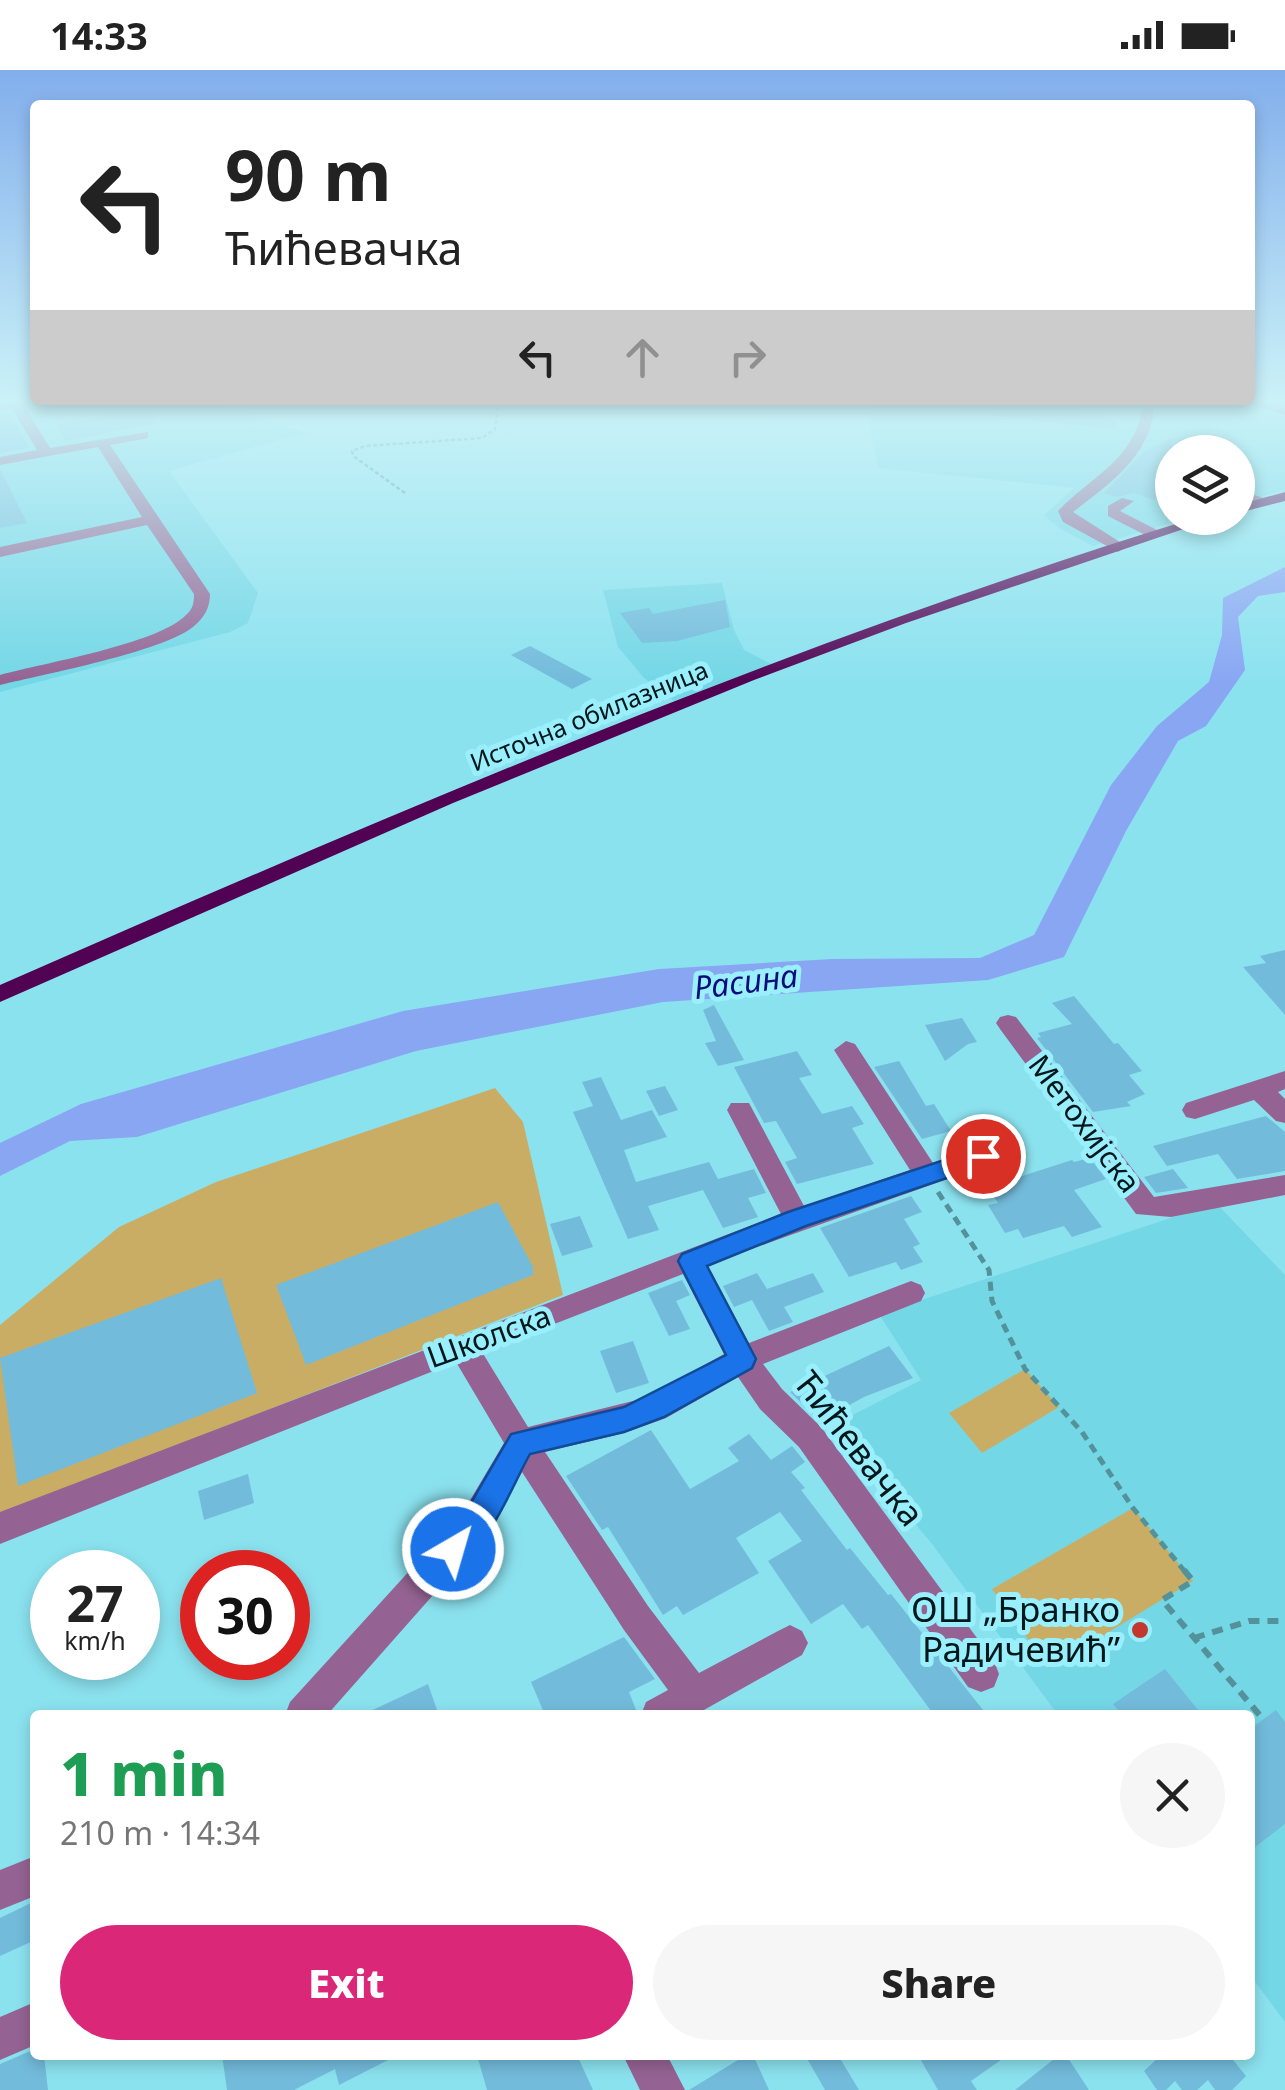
<!DOCTYPE html>
<html lang="en">
<head>
<meta charset="utf-8">
<style>
	:root { --surface:#fff; --page:#f6f6f6; --text:#222; --muted:#767676; --accent:#db2777 }
	body { margin:0; font-family:"Noto Sans",sans-serif; background:var(--page); color:var(--text); height:100vh; display:flex; flex-direction:column; font-size:38px; white-space:nowrap }
	* { box-sizing:border-box; margin:0 }
	p { font-size:32px; color:var(--muted) }
	.icon { flex:none; width:55px; height:55px; fill:none; stroke:currentColor; stroke-width:2; stroke-linecap:round; stroke-linejoin:round }
	.map { position:relative; flex:1; overflow:hidden }
	.drawer { position:absolute; left:30px; top:1640px; width:1225px; height:350px; display:flex; flex-direction:column; background:var(--surface); border-radius:10px; box-shadow:0 5px 15px #0003 }
	.drawer>* { flex:none }
	.banner { position:absolute; left:30px; top:30px; width:1225px; height:305px; border-radius:10px; box-shadow:0 5px 15px #0003; background:#fff; color:var(--text); overflow:hidden }
	.controls { position:absolute; left:1155px; top:365px; display:grid; gap:20px }
	.controls a { display:grid; place-items:center; width:100px; height:100px; border-radius:50%; background:var(--surface); box-shadow:0 5px 15px #0003; font-size:50px }
	.speed { position:absolute; left:30px; top:1480px; display:flex; gap:20px; font-size:50px; font-weight:700; text-align:center }
	.speed>* { display:grid; place-content:center; width:130px; height:130px; border-radius:50%; background:var(--surface); box-shadow:0 5px 15px #0003; line-height:1 }
	.speed small { font-size:25px; font-weight:400 }
	.speed .limit { border:15px solid #d22; background:#fff; color:#111 }
	.pin { position:absolute; display:grid; place-items:center; width:85px; height:85px; color:#fff; margin:-42px; border:5px solid #fff; border-radius:50%; box-shadow:0 2px 10px #0007 }
	.me { position:absolute; width:110px; margin:-55px; rotate:38deg; stroke-linejoin:round; filter:drop-shadow(0 0 8px #0008) }
	.turn { display:flex; align-items:center; gap:35px; height:210px; padding:0 30px; font-size:45px }
	.turn .icon { width:130px; height:130px; stroke-width:2.5 }
	.turn b { display:block; font-size:70px; line-height:85px }
	.lanes { display:flex; align-items:center; height:95px; padding:0 30px; background:#0003; justify-content:center; gap:50px; direction:ltr }
	.lanes .off { opacity:.35 }
	.round { display:grid; place-items:center; flex:none; width:105px; height:105px; border-radius:52px; background:var(--page) }
	.overview { display:flex; align-items:center; justify-content:space-between; height:170px; padding:0 30px }
	h1 { font-size:60px; font-weight:800; line-height:75px; color:#1e9e55 }
	.action { display:flex; gap:20px; margin-top:auto; padding:20px 30px }
	.action a { flex:1; height:115px; border-radius:60px; background:var(--accent); color:#fff; font-size:40px; font-weight:800; line-height:115px; text-align:center }
	.action a+a { background:var(--page); color:var(--text) }
	.status { display:flex; justify-content:space-between; align-items:center; height:70px; padding:0 50px; background:var(--surface); direction:ltr }
	.status svg { height:28px; fill:currentColor }
	.map>svg:first-child { display:block }
	.built { fill:#74d7e6 }
	.green { fill:#caad65 }
	.water { fill:#89a6f3 }
	.lines { fill:none; stroke-linecap:round; stroke-linejoin:round }
	.stream { stroke:#89a6f3; stroke-width:4 }
	.building { fill:#73bbdb }
	.path-far2 { stroke:#54929b; stroke-width:2.5; stroke-dasharray:4 2.5; stroke-linecap:butt }
	.path-far1 { stroke:#54929b; stroke-width:5; stroke-dasharray:9 6; stroke-linecap:butt }
	.path { stroke:#54929b; stroke-width:6; stroke-dasharray:11 8; stroke-linecap:butt }
	.minor { fill:#956393; fill-rule:evenodd }
	.major { fill:#520253; fill-rule:evenodd }
	.route { fill:#1a73e8; stroke:#114b97; stroke-width:2.5 }
	.poi-dot { fill:#c4372f; stroke:#99effc; stroke-width:4 }
	.labels { text-anchor:middle; stroke-width:10; stroke-linejoin:round; paint-order:stroke }
	.far-street-label { font-size:25px; fill:#00171b; stroke:#99effc }
	.street-label { font-size:30px; fill:#00171b; stroke:#99effc }
	.water-label { font-size:32px; font-style:italic; fill:#0d0c7e; stroke:#99effc }
	.near-street-label { font-size:35px; fill:#00171b; stroke:#99effc }
	.near-poi-label { font-size:35px; fill:#00171b; stroke:#99effc; text-anchor:end }
</style>
</head>
<body>
<div class="status"><b>14:33</b><svg viewBox="0 0 49 12"><path d="M0 12V9h3v3zM5 12V6h3v6zM10 12V3h3v9zM15 12V0h3v12zM26 1h20v11H26zM47 4h2v5h-2z"/></svg></div>
<div class="map">
<svg width="1285" height="2020" viewBox="0 0 1285 2020">
	<rect width="100%" height="100%" fill="#8be2ef"/>
	<!-- built -->
	<g class="built">
		<path d="M0 329 206 330 305 363 169 401 258 523 248 553 230 562 0 622Z"/>
		<path d="M1285 329V420L1238 433V382H1172V448H1188L1093 476 1059 458 1044 445 1074 418 878 398 870 353 872 330Z"/>
		<path d="M722 513 734 560 744 580 771 594 674 631 644 608 618 577 603 520Z"/>
		<path d="M1216 1133 1285 1205V1952L1250 1905V1645H1058L932 1474 833 1355 921 1310 879 1244Z"/>
	</g>
	<!-- green -->
	<g class="green">
		<path d="M495 1018 523 1052 563 1225 0 1444V1255L119 1157 216 1112Z"/>
		<path d="M1025 1299 1059 1337 982 1383 949 1343Z"/>
		<path d="M1133 1438 1193 1511 1049 1598 992 1519Z"/>
	</g>
	<!-- water -->
	<path class="water" d="M1285 497V522L1258 526 1238 547 1245 600 1206 656 1178 671 1126 761 1064 887 988 910 663 932 416 981 137 1067 70 1071 0 1106V1073L81 1034 403 941 659 899 832 889 980 888 1034 865 1111 715 1157 656 1209 612 1222 565 1223 528Z"/>
	<g class="lines">
		<!-- stream -->
		<path class="stream" d="M1266 329 1285 334"/>
	</g>
	<!-- building -->
	<g class="building">
		<path d="M964 330H1015L1072 337 1118 352 1116 360 963 342Z"/>
		<path d="M146 338 158 353 66 371 55 355Z"/>
		<path d="M8 342 29 378 0 383V344Z"/>
		<path d="M1172 367V422L1154 430 1134 423 1117 427 1104 423 1143 383Z"/>
		<path d="M0 399 27 453 0 458Z"/>
		<path d="M725 530 730 557 677 571 642 573 620 543 649 538 653 544Z"/>
		<path d="M530 576 592 609 572 619 511 585Z"/>
		<path d="M1285 880V945L1243 897 1266 893 1260 886Z"/>
		<path d="M1074 926 1114 974 1118 973 1142 1001 1129 1005 1145 1024 1127 1032 1131 1036 1093 1042 1037 968 1041 967 1038 963 1072 954 1052 933Z"/>
		<path d="M714 935 744 990 718 996 705 973 716 971 703 940Z"/>
		<path d="M962 948 977 972 968 974 945 991 925 955Z"/>
		<path d="M797 981 812 1005 799 1008 822 1044 852 1036 864 1054 852 1058 874 1094 797 1114 785 1092 797 1088 776 1051 764 1053 734 997Z"/>
		<path d="M899 991 926 1036 934 1034 951 1061 922 1069 874 997Z"/>
		<path d="M601 1007 621 1050 652 1040 667 1067 624 1080 636 1112 709 1092 718 1109 754 1099 766 1123 748 1128 758 1147 723 1158 703 1120 648 1136 659 1160 628 1169 573 1042 593 1036 582 1012Z"/>
		<path d="M665 1016 678 1040 659 1046 646 1021Z"/>
		<path d="M1266 1046 1285 1062V1101L1237 1109 1218 1084 1167 1096 1153 1076Z"/>
		<path d="M1090 1088 1106 1109 1074 1120 1102 1157 1072 1167 1064 1156 1023 1168 1018 1159 1005 1163 988 1135 998 1133 988 1117 1072 1090 1074 1092Z"/>
		<path d="M1173 1099 1188 1118 1156 1123 1144 1107Z"/>
		<path d="M911 1126 922 1142 904 1149 920 1174 913 1177 923 1192 901 1200 896 1192 849 1207 820 1158Z"/>
		<path d="M498 1132 533 1197V1205L306 1295 276 1215Z"/>
		<path d="M580 1146 593 1177 562 1186 550 1154Z"/>
		<path d="M757 1203 767 1219 813 1203 824 1222 784 1237 793 1252 769 1261 752 1230 734 1237 723 1216Z"/>
		<path d="M221 1208 257 1323 18 1416 0 1288Z"/>
		<path d="M682 1210 690 1225 676 1231 690 1259 669 1266 648 1223Z"/>
		<path d="M633 1271 649 1313 616 1323 600 1281Z"/>
		<path d="M889 1276 913 1308 864 1327 820 1351 790 1322Z"/>
		<path d="M651 1360 690 1419 739 1391 728 1378 749 1364 771 1390 792 1376 805 1392 791 1402 805 1418 801 1420 847 1480 850 1478 888 1525 891 1524 987 1645H934L868 1555 862 1559 843 1534 811 1554 768 1491 802 1471 780 1442 736 1468 759 1503 683 1545 677 1536 663 1545 608 1457 602 1460 566 1406Z"/>
		<path d="M248 1404 254 1433 204 1450 198 1421Z"/>
		<path d="M624 1567 655 1609 629 1622 638 1645H545L531 1612Z"/>
		<path d="M1165 1599 1202 1645H1122L1113 1634Z"/>
		<path d="M428 1614 437 1640 427 1645H362Z"/>
		<path d="M1276 1640 1285 1652V1754L1250 1781V1659Z"/>
		<path d="M35 1831V1870L0 1886V1848Z"/>
		<path d="M35 1979V1985H44L48 2020H0V1994Z"/>
		<path d="M222 1985H398L339 2015 335 1999 294 2020H227Z"/>
		<path d="M477 1985H577L593 2020H487Z"/>
		<path d="M746 1985H753L769 2020H689Z"/>
		<path d="M805 1985H838L859 2020H825Z"/>
		<path d="M918 1985H1008L971 2011 977 2020H938Z"/>
		<path d="M1059 1985H1066L1089 2020H1015Z"/>
		<path d="M1161 1985H1229L1246 2006 1232 2020H1215L1208 2010 1197 2020H1182L1175 2011 1166 2020H1157L1144 2001Z"/>
	</g>
	<g class="lines">
		<!-- path-far2 -->
		<path class="path-far2" d="M405 423 353 386 352 381 365 376 482 368 495 359 499 330"/>
		<!-- path-far1 -->
		<path class="path-far1" d="M938 1122 989 1200 992 1231 1025 1299 1082 1362 1133 1438 1186 1503"/>
		<!-- path -->
		<g class="path">
			<path d="M1184 1500 1193 1511 1162 1530 1263 1649"/>
			<path d="M1194 1568 1249 1551H1285"/>
		</g>
		<!-- minor -->
		<g class="minor">
			<path d="M1253 329 1285 337V345L1234 330Z"/>
			<path d="M21 331 50 378 148 362V368L110 375 210 524C210 538 204 548 193 557 161 582 45 604 0 615V605C43 593 158 574 186 545 193 539 194 533 194 524L147 455 0 487V477L142 447 98 377 0 395V387L37 380 12 338 0 340V332Z"/>
			<path d="M1148 336 1154 340C1148 388 1109 414 1073 442L1123 474 1126 477 1118 482 1063 452 1058 441C1090 407 1133 391 1142 340Z"/>
			<path d="M1238 420 1267 429 1269 432 1262 436 1238 429Z"/>
			<path d="M1122 428 1134 431 1120 441 1159 461V467H1149L1108 446V436Z"/>
			<path d="M1008 945 1016 947 1154 1127 1285 1105V1125L1171 1147 1136 1144 1000 959 996 953 1000 947Z"/>
			<path d="M846 971 855 974 933 1093 983 1076 992 1079 996 1086 992 1093 707 1195 749 1273 911 1211 921 1215 925 1223 921 1231 763 1294 782 1319 821 1357 994 1591 999 1604 994 1617 981 1622 968 1617 799 1377 760 1339 738 1307 666 1348 624 1363 545 1382 648 1536 699 1603 778 1561 790 1555 802 1561 808 1573 802 1585 695 1645H641L646 1632 668 1620 624 1560 522 1402 487 1464 327 1645H285L290 1632 463 1442 504 1373 456 1292 0 1474V1442L781 1144 727 1040 731 1033H749L804 1136 910 1100 834 980ZM683 1204 724 1284 645 1328 528 1357 482 1282Z"/>
			<path d="M1285 1001V1019L1278 1022 1285 1029V1053L1276 1051 1254 1030 1195 1049 1186 1047 1182 1040 1186 1033Z"/>
			<path d="M35 1786V1826L0 1840V1800Z"/>
			<path d="M35 1932V1975L0 1990V1947Z"/>
			<path d="M623 1985H667L685 2020H640Z"/>
		</g>
		<!-- major -->
		<g class="major">
			<path d="M1285 422V431L1238 443V435Z"/>
			<path d="M1195 448H1216L906 553 754 610 453 733 0 932V915C393 743 785 574 1195 448Z"/>
		</g>
	</g>
	<!-- sky -->
	<linearGradient id="sky" x2="0" y2="1"><stop stop-color="#82aeec"/><stop offset="0.54" stop-color="#cbf2f8"/><stop offset="1" stop-color="#cbf2f8" stop-opacity="0"/></linearGradient>
	<rect width="1285" height="612" fill="url(#sky)"/>
	<!-- route -->
	<path class="route" d="M983 1077 991 1080 995 1086 991 1093 806 1156 707 1196 756 1289 752 1298 664 1347 624 1362 530 1384C511 1417 490 1479 453 1494L442 1489 438 1479 465 1443 511 1364 624 1337 726 1285 678 1191 682 1184 788 1142Z"/>
	<!-- markers -->
	<circle class="poi-dot" cx="1140" cy="1560" r="10"/>
	<g class="labels">
		<!-- far-street labels -->
		<g class="far-street-label">
			<text transform="translate(589 646) rotate(-22)" y="9">Источна обилазница</text>
		</g>
		<!-- street labels -->
		<g class="street-label">
			<text transform="translate(1084 1054) rotate(53)" y="10">Метохијска</text>
			<text transform="translate(489 1267) rotate(-20)" y="10">Школска</text>
		</g>
		<!-- water labels -->
		<g class="water-label">
			<text transform="translate(746 912) rotate(-7)" y="11">Расина</text>
		</g>
		<!-- near-street labels -->
		<g class="near-street-label">
			<text transform="translate(859 1379) rotate(52)" y="12">Ћићевачка</text>
		</g>
		<!-- near-poi labels -->
		<g class="near-poi-label">
			<text x="1120" y="1552">ОШ „Бранко<tspan x="1120" dy="40">Радичевић”</tspan></text>
		</g>
	</g>
</svg>
<div class="controls">
<a><svg class="icon" aria-label="layers" viewBox="0 0 24 24"><path d="M12 4l9 5-9 5-9-5zM3 14l9 5 9-5"/></svg></a>
</div>
<div class="speed"><div>27<small>km/h</small></div><div class="limit">30</div></div>
<div class="pin" style="left:983px;top:1086px;background:#d93025"><svg class="icon" aria-label="arrive" viewBox="0 0 24 24"><path d="M6 21V4h12l-3 4 3 4H6"/></svg></div>
<svg class="me" style="left:453px;top:1479px" viewBox="-20 -20 40 40"><circle r="17" fill="#1a73e8" stroke="#fff" stroke-width="3"/><path d="M0-11L8 9 0 5-8 9z" fill="#fff"/></svg>
<div class="banner">
<div class="turn"><svg class="icon" aria-label="left" viewBox="0 0 24 24"><path d="M17 20v-9H6M10 6l-5 5 5 5"/></svg><div><b>90 m</b>Ћићевачка</div></div>
<div class="lanes"><svg class="icon" aria-label="left" viewBox="0 0 24 24"><path d="M17 20v-9H6M10 6l-5 5 5 5"/></svg><svg class="icon off" aria-label="ahead" viewBox="0 0 24 24"><path d="M12 20V5M6 11l6-6 6 6"/></svg><svg class="icon off" aria-label="right" viewBox="0 0 24 24"><path d="M7 20v-9h11M14 6l5 5-5 5"/></svg></div>
</div>
<section class="drawer">
<div class="overview"><div><h1>1 min</h1><p>210 m · 14:34</p></div><a class="round"><svg class="icon" aria-label="close" viewBox="0 0 24 24"><path d="M6 6l12 12M18 6L6 18"/></svg></a></div>
<div class="action"><a>Exit</a><a>Share</a></div>
</section>
</div>
</body>
</html>
